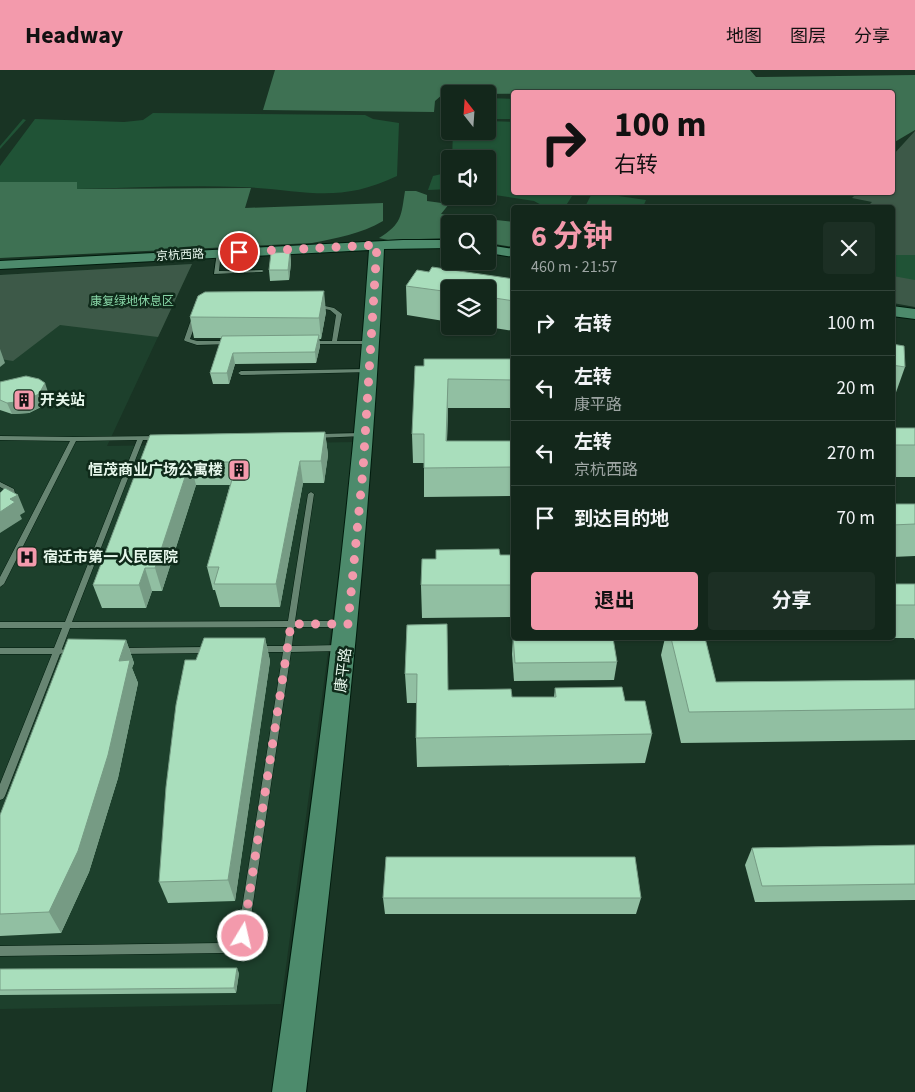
<!DOCTYPE html>
<html lang="zh">
<head>
<meta charset="utf-8">
<style>
	:root { --surface:#13271b; --page:#1c2f24; --text:#f1f3f6; --muted:#9da5a3; --line:#32443a; --accent:#f39aac }
	body { margin:0; font-family:"Source Sans 3","Noto Sans SC",sans-serif; background:var(--page); color:var(--text); height:100vh; display:flex; flex-direction:column; font-size:19px; white-space:nowrap }
	* { box-sizing:border-box; margin:0 }
	p { font-size:16px; color:var(--muted) }
	.icon { flex:none; width:28px; height:28px; fill:none; stroke:currentColor; stroke-width:2; stroke-linecap:round; stroke-linejoin:round }
	.map { position:relative; flex:1; overflow:hidden }
	.side { position:absolute; left:511px; top:135px; width:384px; height:435px; display:flex; flex-direction:column; background:var(--surface); border-radius:5px; box-shadow:0 1px 4px #0004,0 0 0 1px var(--line) }
	.side>* { flex:none }
	.top-card { position:absolute; left:511px; top:20px; width:384px; height:105px; border-radius:5px; box-shadow:0 1px 4px #0004,0 0 0 1px var(--line); background:#f39aac; color:#111; overflow:hidden }
	.needle { width:32px; rotate:343deg }
	.buttons { position:absolute; left:441px; top:15px; display:grid; gap:10px }
	.buttons a { display:grid; place-items:center; width:55px; height:55px; border-radius:5px; background:var(--surface); box-shadow:0 1px 4px #0004,0 0 0 1px var(--line); font-size:25px }
	.pin { position:absolute; display:grid; place-items:center; width:42px; height:42px; color:#fff; margin:-21px; border:2px solid #fff; border-radius:50%; box-shadow:0 1px 5px #0007 }
	.me { position:absolute; width:55px; margin:-28px; rotate:9deg; stroke-linejoin:round; filter:drop-shadow(0 0 4px #0008) }
	.turn { display:flex; align-items:center; gap:18px; height:105px; padding:0 20px; font-size:22px }
	.turn .icon { width:65px; height:65px; stroke-width:2.5 }
	.turn b { display:block; font-size:35px; line-height:42px }
	.round { display:grid; place-items:center; flex:none; width:52px; height:52px; border-radius:5px; background:var(--page) }
	.head { display:flex; align-items:center; justify-content:space-between; height:85px; padding:0 20px }
	h1 { font-size:30px; font-weight:700; line-height:38px; color:var(--accent) }
	.primary-button { display:flex; gap:10px; margin-top:auto; padding:10px 20px }
	.primary-button a { flex:1; height:58px; border-radius:5px; background:var(--accent); color:#111; font-size:20px; font-weight:700; line-height:58px; text-align:center }
	.primary-button a+a { background:var(--page); color:var(--text) }
	ul { padding:0; list-style:none }
	li { display:flex; align-items:center; gap:15px; height:65px; padding:0 20px; border-top:1px solid var(--line) }
	li div { flex:1 }
	li b { display:block; font-size:19px }
	li em { font-style:normal }
	header { display:flex; align-items:center; gap:30px; box-sizing:border-box; height:70px; padding:0 25px; background:var(--accent); color:#111 }
	header strong { font-size:24px }
	nav { display:flex; gap:28px; margin-inline-start:auto; font-size:18px }
	.map>svg:first-child { display:block }
	.built { fill:#1d402c }
	.green { fill:#3d5948 }
	.forest { fill:#3e7153 }
	.water { fill:#205336 }
	.lines { fill:none; stroke-linecap:round; stroke-linejoin:round }
	.stream { fill:#205336; fill-rule:evenodd }
	.lane-casing { stroke:#011b0d; stroke-width:1 }
	.secondary-casing { stroke:#011b0d; stroke-width:2 }
	.lane { fill:#678572; fill-rule:evenodd }
	.secondary { fill:#4d8b6c; fill-rule:evenodd }
	.wall { fill:#91bfa2 }
	.shaded-wall { fill:#769b84 }
	.building { fill:#a9debc; stroke:#769b84 }
	.route { stroke:#f39aac; stroke-width:9; stroke-dasharray:0 16.2 }
	.labels { text-anchor:middle; stroke-width:5; stroke-linejoin:round; paint-order:stroke }
	.far-street-label { font-size:12px; fill:#e6f6eb; stroke:#0f2a1a }
	.far-park-label { font-size:12px; fill:#88d6a7; stroke:#0f2a1a }
	.poi-label { font-size:15px; font-weight:bold; fill:#e6f6eb; stroke:#0f2a1a; text-anchor:start }
	.street-label { font-size:15px; fill:#e6f6eb; stroke:#0f2a1a }
</style>
</head>
<body>
<header>
<strong>Headway</strong>
<nav><a>地图</a><a>图层</a><a>分享</a></nav>
</header>
<div class="map">
<svg width="915" height="1022" viewBox="0 0 915 1022">
	<rect width="100%" height="100%" fill="#193424"/>
	<!-- built -->
	<path class="built" d="M192 194 107 376 356 372 281 934 0 939V205Z"/>
	<!-- green -->
	<g class="green">
		<path d="M915 61V237L893 233 892 138 867 137 872 132 852 128 857 123 892 122 893 85Z"/>
		<path d="M192 194 158 267 60 255 13 291 0 289V205Z"/>
	</g>
	<!-- forest -->
	<g class="forest">
		<path d="M275 0H750L756 7 915 5V60L893 73 892 22 450 24H443L435 31 434 42 263 40Z"/>
		<path d="M0 112H78V119L251 118 245 138 383 133V151C361 164 337 168 312 173L0 188Z"/>
		<path d="M405 121H416L427 125V131L449 134 441 144 514 152V177L488 173V154H450V168L388 170 379 168C402 154 401 146 405 121Z"/>
	</g>
	<!-- water -->
	<g class="water">
		<path d="M488 28 514 29V49H488Z"/>
		<path d="M153 43 365 45 373 49 399 53 397 106C337 135 302 119 241 117 187 115 132 118 77 119V112H0V96L35 49 124 52 143 50Z"/>
		<path d="M488 51 514 52V122L574 123 565 137H545L534 131 488 124V89H452L453 61H488Z"/>
		<path d="M450 102V119L428 120 433 106Z"/>
		<path d="M598 123 646 130 643 137H585L591 125Z"/>
		<path d="M915 185V210L893 206V185Z"/>
	</g>
	<g class="lines">
		<!-- stream -->
		<path class="stream" d="M23 49 26 50 0 79V76Z"/>
		<!-- lane casing -->
		<g class="lane-casing">
			<g id="lane">
				<path d="M217 182 221 183 219 201 262 200 264 201 262 202 214 204Z"/>
				<path d="M316 234 334 238 342 244 337 271H370L372 272V274H307L306 273 309 271H332L336 245 330 240 314 237 313 236Z"/>
				<path d="M195 245 198 247 190 269 197 271H230L233 273 232 274 197 275 185 271 184 270 192 247Z"/>
				<path d="M369 299 371 300V302L241 305 238 303 241 301Z"/>
				<path d="M362 363 365 365 364 366 316 368 313 366 316 364Z"/>
				<path d="M0 366 74 367 159 366 162 368 159 370H143L72 552 288 551 308 424 311 422 314 424 295 551H343L346 552 347 554 346 556 343 557H294L292 576 340 575 343 576 344 578 343 580 340 581 291 582 248 866 247 870 223 883 0 886V876L222 873 238 863 283 582H257L254 581 253 579 254 577 257 576H284L287 557 70 558 62 579 64 581 63 583 60 584 5 726 3 729 0 730V714L52 584H0V578H54L62 558H0V552H65L137 370 76 371 4 514 0 517V507L70 371 0 370Z"/>
				<path d="M0 412 14 419 16 428 2 442H0V436L10 427 9 422 0 417Z"/>
				<path d="M208 577 211 578 212 580 211 582 208 583 119 584 116 583 115 581 116 579 119 578Z"/>
			</g>
		</g>
		<!-- secondary casing -->
		<g class="secondary-casing">
			<g id="secondary">
				<path d="M403 170H450V178L384 179C371 462 339 742 306 1022H272C311 742 350 462 369 180L0 199V191Z"/>
				<path d="M488 175 514 179V187L488 183Z"/>
				<path d="M892 236 915 239V249L892 246Z"/>
			</g>
		</g>
		<!-- lane -->
		<use href="#lane" class="lane"/>
		<!-- secondary -->
		<use href="#secondary" class="secondary"/>
	</g>
	<!-- wall -->
	<g class="wall">
		<path d="M290 182 291 193 289 210 270 211 269 200Z"/>
		<path d="M429 202 514 209V261L482 256H488V219H450V252L407 245 406 216Z"/>
		<path d="M326 242 321 269H319L320 276 316 293 235 294 229 314H213L210 303 222 268H194L190 247Z"/>
		<path d="M892 274 905 297 894 328 892 327Z"/>
		<path d="M495 289H514V338H448L447 371H514V426L424 427V393H413L412 364 424 296Z"/>
		<path d="M0 312 49 325 43 336 29 343 12 344 0 340Z"/>
		<rect x="892" y="358" width="23" height="49"/>
		<path d="M325 362 328 385 324 413H303L280 537H220L215 520H213L207 497 230 415H196L162 521H152L146 538H102L93 515 150 365Z"/>
		<path d="M892 434H915V486L892 487Z"/>
		<path d="M500 485 514 515V547L422 548 421 515Z"/>
		<path d="M892 511 894 514H915V570L914 568H705L716 612 915 610V670L681 673 661 585 665 568H892Z"/>
		<path d="M407 555 448 620 512 627H554L555 618 625 631 652 664 645 693 417 697 416 668V633H407L405 604Z"/>
		<path d="M513 566 617 592 614 610 514 611 512 584Z"/>
		<path d="M265 568 270 591 235 831 168 833 159 812 196 590Z"/>
		<path d="M126 570 134 593 132 598 138 613 118 708 89 802 61 863 0 866V745Z"/>
		<path d="M915 775V830L755 832 745 795 752 778Z"/>
		<path d="M383 828H641L636 844H385Z"/>
		<path d="M0 899 239 903 236 923 0 925Z"/>
	</g>
	<!-- shaded-wall -->
	<g class="shaded-wall">
		<path d="M290 182 291 193 289 210 288 200Z"/>
		<path d="M324 221 326 242 321 269 319 248Z"/>
		<path d="M319 265 320 276 316 293 315 282Z"/>
		<path d="M0 279 5 293 0 297Z"/>
		<path d="M233 283 235 294 229 314 227 303Z"/>
		<path d="M448 309V338L446 400V371Z"/>
		<path d="M45 313 49 325 43 336 29 343 12 344 7 333Z"/>
		<path d="M325 362 328 385 324 413 321 391Z"/>
		<path d="M300 391 303 413 280 537 276 514Z"/>
		<path d="M190 392 196 415 162 521 155 498Z"/>
		<path d="M18 425 25 442 20 445 22 449 0 463V442L10 429Z"/>
		<path d="M145 498 152 521 146 538 139 515Z"/>
		<path d="M265 568 270 591 235 831 228 810Z"/>
		<path d="M126 570 134 593 132 598 138 613 118 708 89 802 61 863 49 842 119 591Z"/>
		<path d="M237 898 239 903 236 923 234 918Z"/>
	</g>
	<!-- building -->
	<g class="building">
		<path d="M290 182 288 200H269L271 183Z"/>
		<path d="M432 197 514 209V231L488 227V219H450V222L406 216 417 200 429 202Z"/>
		<path d="M324 221 319 248 190 247 198 226 205 222Z"/>
		<path d="M319 265 315 282 233 283 227 303H210L222 266Z"/>
		<path d="M892 274 904 276 905 297 892 295Z"/>
		<path d="M424 289H514V310L448 309 446 371H514V397L424 398V364H412L415 296H424Z"/>
		<path d="M26 306 39 309 45 313 39 324 24 331 7 333 0 330V312Z"/>
		<rect x="892" y="358" width="23" height="17"/>
		<path d="M325 362 321 391H300L276 514H214L219 497H207L237 392H190L155 498H145L139 515H93L150 365Z"/>
		<path d="M5 418 18 425 10 429 15 432 0 442V423Z"/>
		<path d="M892 434H915V454L892 455Z"/>
		<path d="M499 479 500 485H514V515H421L422 489H436V480Z"/>
		<path d="M892 511 894 514H915V535H892Z"/>
		<path d="M447 554 448 620 511 619 512 627H556L555 618 622 617 625 631H645L652 664 416 668 417 604H405L407 555Z"/>
		<path d="M513 566H514V568H613L617 592 515 593Z"/>
		<path d="M204 568H265L228 810 159 812 166 717 176 635 185 590H196Z"/>
		<path d="M671 568H705L716 612 915 610V639L689 642Z"/>
		<path d="M68 569 126 570 119 591 130 590 108 685 78 781 49 842 0 844V745Z"/>
		<path d="M915 775V814L762 816 752 778Z"/>
		<path d="M386 787H635L641 828H383Z"/>
		<path d="M237 898 234 918 0 920V899Z"/>
	</g>
	<g class="lines">
		<!-- route -->
		<path class="route" d="M239 182 377 175 363 400 348 554H291L243 866"/>
	</g>
	<!-- icons -->
	<defs>
		<g id="building-square" transform="scale(1.125)"><rect x="-9" y="-9" width="18" height="18" rx="4" fill="#f39aac" stroke="#0f2a1a"/><path d="M-4-6H4V6H1V3H-1V6H-4ZM-2.5-4.3h1.7v1.8h-1.7ZM.8-4.3h1.7v1.8H.8ZM-2.5-1h1.7V.8h-1.7ZM.8-1h1.7V.8H.8Z" fill="#111"/></g>
		<g id="hospital-square" transform="scale(1.125)"><rect x="-9" y="-9" width="18" height="18" rx="4" fill="#f39aac" stroke="#0f2a1a"/><path d="M-5-5h3v3.5h4V-5h3V5h-3V1.5h-4V5h-3Z" fill="#111"/></g>
	</defs>
	<g fill-rule="evenodd">
		<use href="#building-square" x="24" y="330"/>
		<use href="#building-square" x="239" y="400"/>
		<use href="#hospital-square" x="27" y="487"/>
	</g>
	<g class="labels">
		<!-- far-street labels -->
		<g class="far-street-label">
			<text transform="translate(180 185) rotate(-3)" y="4">京杭西路</text>
		</g>
		<!-- far-park labels -->
		<g class="far-park-label">
			<text x="132" y="235">康复绿地休息区</text>
		</g>
		<!-- poi labels -->
		<g class="poi-label">
			<text x="40" y="335">开关站</text>
			<text x="223" y="405" text-anchor="end">恒茂商业广场公寓楼</text>
			<text x="43" y="492">宿迁市第一人民医院</text>
		</g>
		<!-- street labels -->
		<g class="street-label">
			<text transform="translate(343 600) rotate(-83)" y="5">康平路</text>
		</g>
	</g>
</svg>
<div class="buttons">
<a><svg class="needle" viewBox="-14 -14 28 28"><path d="M0-13l5 13h-10z" fill="#e53935"/><path d="M0 13l5-13h-10z" fill="#9da5a3"/></svg></a>
<a><svg class="icon" aria-label="sound" viewBox="0 0 24 24"><path d="M4 9h4l5-4v14l-5-4H4zM17 9q2 3 0 6"/></svg></a>
<a><svg class="icon" aria-label="search" viewBox="0 0 24 24"><circle cx="10" cy="10" r="6"/><path d="M15 15l6 6"/></svg></a>
<a><svg class="icon" aria-label="layers" viewBox="0 0 24 24"><path d="M12 4l9 5-9 5-9-5zM3 14l9 5 9-5"/></svg></a>
</div>
<div class="pin" style="left:239px;top:182px;background:#d93025"><svg class="icon" aria-label="arrive" viewBox="0 0 24 24"><path d="M6 21V4h12l-3 4 3 4H6"/></svg></div>
<svg class="me" style="left:243px;top:866px" viewBox="-20 -20 40 40"><circle r="17" fill="#f39aac" stroke="#fff" stroke-width="3"/><path d="M0-11L8 9 0 5-8 9z" fill="#fff"/></svg>
<div class="top-card">
<div class="turn"><svg class="icon" aria-label="right" viewBox="0 0 24 24"><path d="M7 20v-9h11M14 6l5 5-5 5"/></svg><div><b>100 m</b>右转</div></div>
</div>
<section class="side">
<div class="head"><div><h1>6 分钟</h1><p>460 m · 21:57</p></div><a class="round"><svg class="icon" aria-label="close" viewBox="0 0 24 24"><path d="M6 6l12 12M18 6L6 18"/></svg></a></div>
<ul>
<li><svg class="icon" aria-label="right" viewBox="0 0 24 24"><path d="M7 20v-9h11M14 6l5 5-5 5"/></svg><div><b>右转</b></div><em>100 m</em></li>
<li><svg class="icon" aria-label="left" viewBox="0 0 24 24"><path d="M17 20v-9H6M10 6l-5 5 5 5"/></svg><div><b>左转</b><p>康平路</p></div><em>20 m</em></li>
<li><svg class="icon" aria-label="left" viewBox="0 0 24 24"><path d="M17 20v-9H6M10 6l-5 5 5 5"/></svg><div><b>左转</b><p>京杭西路</p></div><em>270 m</em></li>
<li><svg class="icon" aria-label="arrive" viewBox="0 0 24 24"><path d="M6 21V4h12l-3 4 3 4H6"/></svg><div><b>到达目的地</b></div><em>70 m</em></li>
</ul>
<div class="primary-button"><a>退出</a><a>分享</a></div>
</section>
</div>
</body>
</html>
